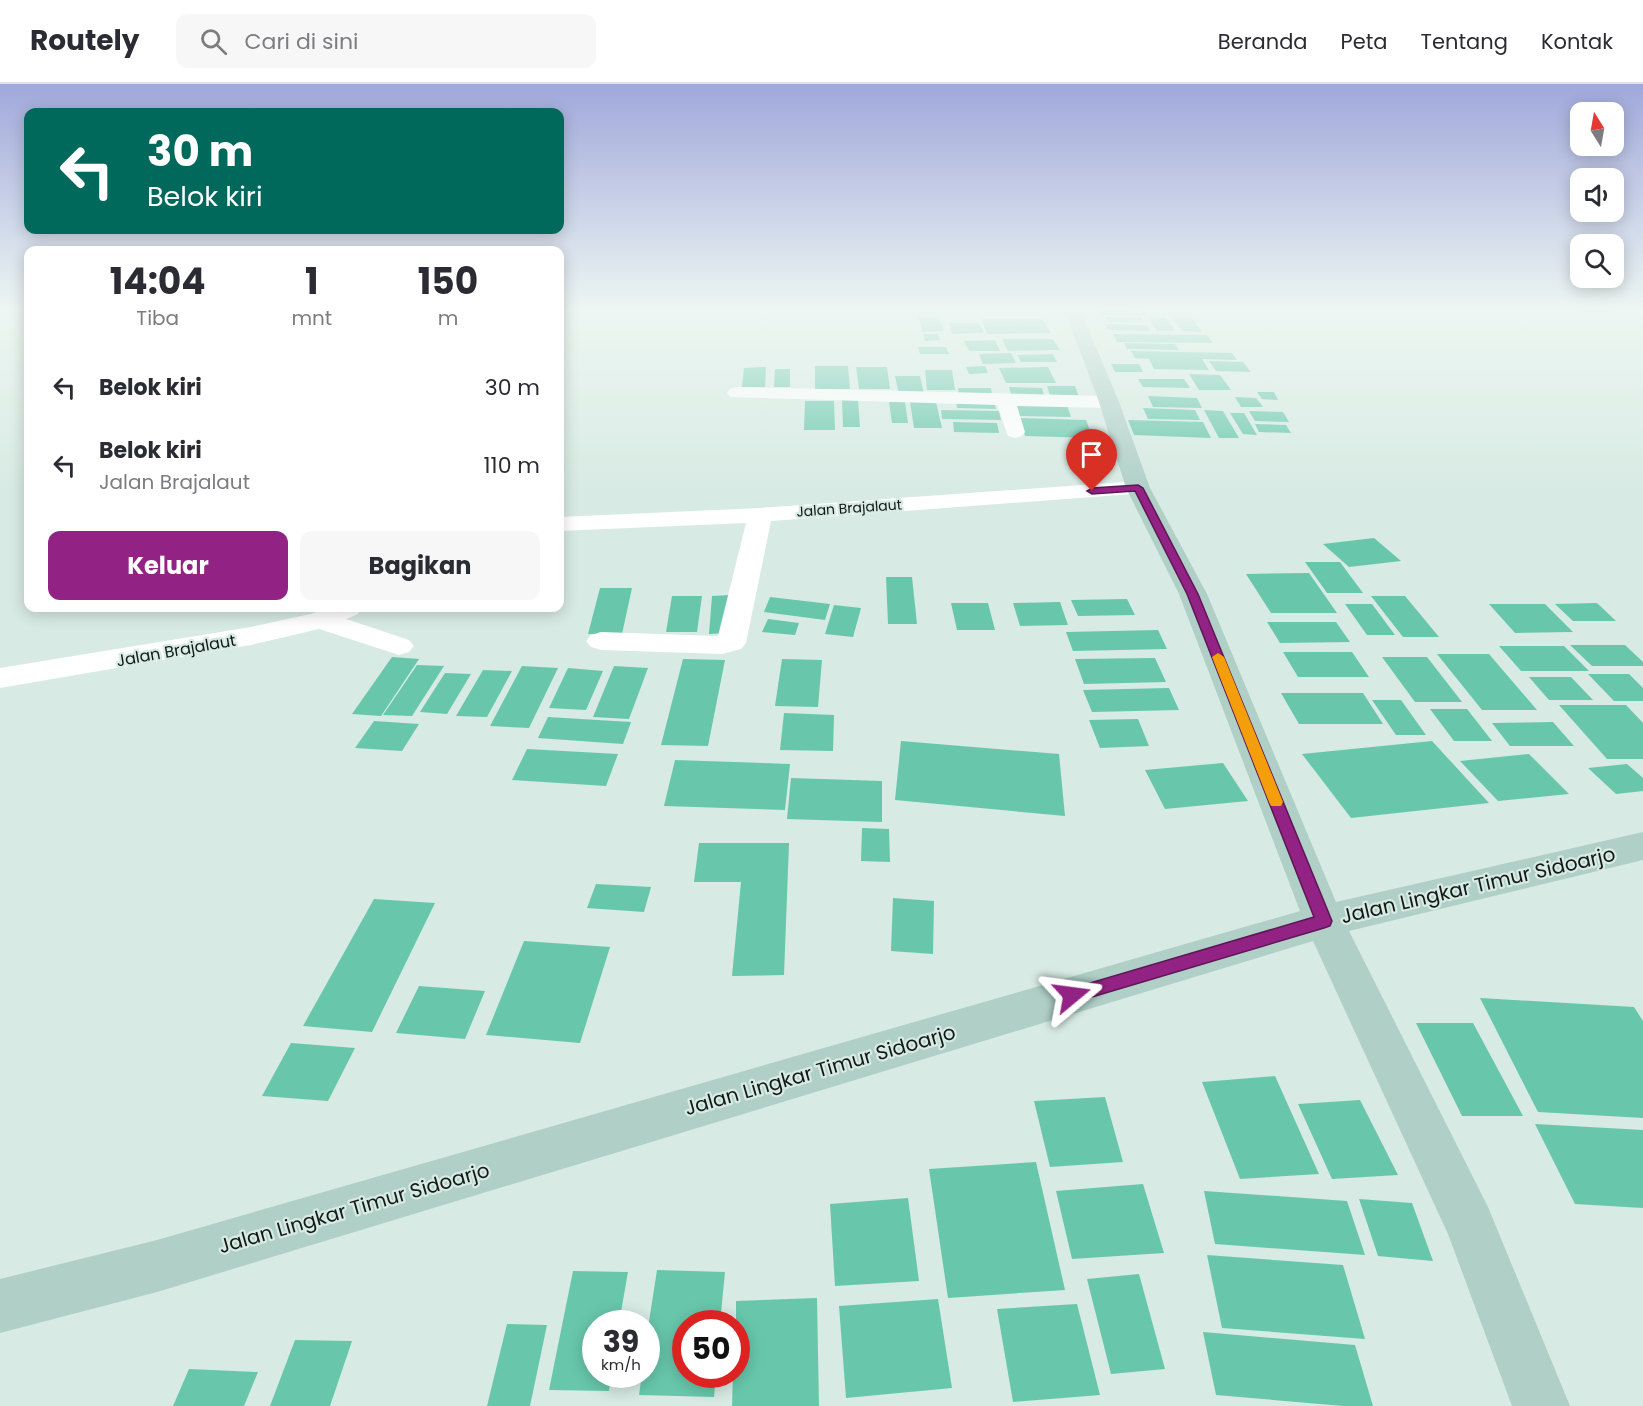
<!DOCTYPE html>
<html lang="id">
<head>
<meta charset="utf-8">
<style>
	:root { --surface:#fff; --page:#f7f7f7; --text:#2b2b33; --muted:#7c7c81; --line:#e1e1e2; --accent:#922283 }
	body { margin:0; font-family:Poppins,sans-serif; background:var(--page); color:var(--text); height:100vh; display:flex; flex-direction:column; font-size:22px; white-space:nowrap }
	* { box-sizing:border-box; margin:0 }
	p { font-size:20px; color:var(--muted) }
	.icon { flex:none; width:33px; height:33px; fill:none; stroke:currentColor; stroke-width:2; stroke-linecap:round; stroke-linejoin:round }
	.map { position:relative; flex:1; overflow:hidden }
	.panel { position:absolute; left:24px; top:162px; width:540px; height:366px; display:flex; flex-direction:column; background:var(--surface); border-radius:12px; box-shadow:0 3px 15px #0003 }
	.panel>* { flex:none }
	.top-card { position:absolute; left:24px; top:24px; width:540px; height:126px; border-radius:12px; box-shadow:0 3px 15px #0003; background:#00695c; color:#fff; overflow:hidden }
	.needle { width:39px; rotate:349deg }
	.fabs { position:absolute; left:1570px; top:18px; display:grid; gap:12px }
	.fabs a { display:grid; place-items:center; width:54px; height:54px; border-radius:12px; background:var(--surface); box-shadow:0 3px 15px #0003; font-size:30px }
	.speed { position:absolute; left:582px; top:1226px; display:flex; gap:12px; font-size:30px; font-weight:700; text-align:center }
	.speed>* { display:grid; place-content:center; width:78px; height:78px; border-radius:50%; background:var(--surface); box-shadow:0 3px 15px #0003; line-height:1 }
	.speed small { font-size:15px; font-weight:400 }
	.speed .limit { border:9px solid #d22; background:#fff; color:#111 }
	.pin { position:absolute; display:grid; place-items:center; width:51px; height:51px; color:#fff; margin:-62px -26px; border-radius:50% 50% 50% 0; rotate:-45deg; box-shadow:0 0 6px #0007 }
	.pin .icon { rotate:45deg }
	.me { position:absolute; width:66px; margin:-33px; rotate:74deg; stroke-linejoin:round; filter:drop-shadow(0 0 4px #0008) }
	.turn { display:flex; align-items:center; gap:21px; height:126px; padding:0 24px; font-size:27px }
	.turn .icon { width:78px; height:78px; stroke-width:2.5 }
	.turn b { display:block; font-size:42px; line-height:51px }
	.eta { display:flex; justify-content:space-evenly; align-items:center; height:102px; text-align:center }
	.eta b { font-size:36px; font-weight:700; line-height:42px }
	.action { display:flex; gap:12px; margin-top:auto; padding:12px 24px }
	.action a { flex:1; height:69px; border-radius:12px; background:var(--accent); color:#fff; font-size:24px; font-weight:700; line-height:69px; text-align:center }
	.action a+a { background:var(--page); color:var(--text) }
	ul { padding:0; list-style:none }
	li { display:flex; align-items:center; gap:18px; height:78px; padding:0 24px }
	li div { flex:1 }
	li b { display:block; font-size:22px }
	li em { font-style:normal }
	header { display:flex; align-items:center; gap:36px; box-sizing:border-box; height:84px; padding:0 30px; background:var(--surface); border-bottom:2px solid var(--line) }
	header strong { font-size:28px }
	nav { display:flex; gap:33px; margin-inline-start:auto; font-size:21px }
	.search { width:420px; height:54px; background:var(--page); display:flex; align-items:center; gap:15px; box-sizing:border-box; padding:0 21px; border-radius:12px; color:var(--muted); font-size:22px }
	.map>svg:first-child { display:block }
	.building { fill:#68c7ab }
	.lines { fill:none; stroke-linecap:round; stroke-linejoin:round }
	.street { fill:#fff; fill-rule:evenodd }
	.secondary { fill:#afcfc7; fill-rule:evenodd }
	.route { fill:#922283; stroke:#5f1655; stroke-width:1.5 }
	.slow { fill:#f59e0b }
	.labels { text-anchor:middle; stroke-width:4.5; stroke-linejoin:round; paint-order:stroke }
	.far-street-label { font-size:14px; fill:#121916; stroke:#d7eae3 }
	.street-label { font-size:16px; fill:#121916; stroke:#d7eae3 }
	.near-street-label { font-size:20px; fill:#121916; stroke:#d7eae3 }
</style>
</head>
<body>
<header>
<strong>Routely</strong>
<div class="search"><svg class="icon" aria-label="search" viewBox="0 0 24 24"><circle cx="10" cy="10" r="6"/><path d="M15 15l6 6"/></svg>Cari di sini</div>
<nav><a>Beranda</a><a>Peta</a><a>Tentang</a><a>Kontak</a></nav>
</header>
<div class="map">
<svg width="1643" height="1322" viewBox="0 0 1643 1322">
	<rect width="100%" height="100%" fill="#d7eae3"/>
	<!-- building -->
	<g class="building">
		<path d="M1098 226 1143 227 1146 231H1101Z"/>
		<path d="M918 232H939L944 247 923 248Z"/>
		<path d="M1105 233H1141L1144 238H1107Z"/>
		<path d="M1149 234H1166L1175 247H1157Z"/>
		<path d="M1173 234H1192L1202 248 1182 247Z"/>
		<path d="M981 235H1042L1051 249 987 250Z"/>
		<path d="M949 239H979L984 249 952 250Z"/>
		<path d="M1105 240 1147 241 1150 247 1108 246Z"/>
		<path d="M923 250H938L940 256 925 257Z"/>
		<path d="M1113 250 1207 251 1213 259 1117 258Z"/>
		<path d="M1002 255H1053L1060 266 1008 267Z"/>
		<path d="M995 256 1000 267H969L964 257Z"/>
		<path d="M1124 259 1175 260 1179 266 1127 265Z"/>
		<path d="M918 263H946L949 270H920Z"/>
		<path d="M1131 267 1232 269 1237 276 1202 275 1209 286 1154 285 1149 275 1135 274Z"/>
		<path d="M1011 269 1016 279 983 280 979 270Z"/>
		<path d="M1053 270 1057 278H1021L1017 271Z"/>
		<path d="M1209 277 1243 278 1251 288 1216 287Z"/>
		<path d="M1111 280H1139L1143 288H1115Z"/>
		<path d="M815 282H848L850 305H815Z"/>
		<path d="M985 282 988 289 969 290 966 283Z"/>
		<path d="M766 283 765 303H742L744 284Z"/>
		<path d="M856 283H887L890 305H859Z"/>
		<path d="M1048 283 1056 299H1006L999 284Z"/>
		<path d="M775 285H790V303H774Z"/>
		<path d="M925 286H952L955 306H927Z"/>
		<path d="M1189 290 1220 291 1231 306H1199Z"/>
		<path d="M895 292H920L924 310 899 311Z"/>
		<path d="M1138 295H1184L1190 304 1143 303Z"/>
		<path d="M1047 302H1075L1080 316 1051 315Z"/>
		<path d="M1009 303 1042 304 1045 314 1012 313Z"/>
		<path d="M958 304H991L992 311H959Z"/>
		<path d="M1257 308H1274L1278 316 1262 315Z"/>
		<path d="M1148 312 1197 314 1202 324 1153 323Z"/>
		<path d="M1235 313 1256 314 1263 323H1241Z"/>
		<path d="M842 316H858L860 343H843Z"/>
		<path d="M805 317H834L835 346H804Z"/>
		<path d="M956 317H994L996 325 957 324Z"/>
		<path d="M889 318H905L908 339H892Z"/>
		<path d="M910 318H936L942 344H914Z"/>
		<path d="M1016 320 1067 321 1071 333 1019 332Z"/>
		<path d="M1143 324 1195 326 1200 336 1148 335Z"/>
		<path d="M941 326 999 327 1001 336 942 335Z"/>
		<path d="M1204 326 1223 327 1239 354H1219Z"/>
		<path d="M1249 327 1283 328 1289 338 1255 337Z"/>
		<path d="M1230 329H1244L1257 351 1243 350Z"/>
		<path d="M1020 334 1086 336 1093 354 1025 352Z"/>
		<path d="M1128 336 1203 338 1211 354 1134 351Z"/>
		<path d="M953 338 997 339 999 349 954 348Z"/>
		<path d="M1255 340 1286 341 1291 349 1259 348Z"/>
		<path d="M1374 454 1401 477 1349 483 1323 460Z"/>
		<path d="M1305 478H1340L1363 509H1327Z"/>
		<path d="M1309 489 1337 529H1271L1246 490Z"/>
		<path d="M886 493H912L917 540H888Z"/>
		<path d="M600 504H632L622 550H588Z"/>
		<path d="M731 511 728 549 709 550 712 512Z"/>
		<path d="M672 512H702L697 548H666Z"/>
		<path d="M1371 512H1405L1439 553H1403Z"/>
		<path d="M770 513 830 520 825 536 764 528Z"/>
		<path d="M1127 515 1135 531 1078 532 1071 516Z"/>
		<path d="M1060 518 1068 541 1020 542 1013 519Z"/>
		<path d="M951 519H988L995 546H957Z"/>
		<path d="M1597 519 1616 537H1573L1555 520Z"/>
		<path d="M1345 520H1372L1395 551H1367Z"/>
		<path d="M1489 520H1545L1573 548 1515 549Z"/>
		<path d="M834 521 861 524 853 553 825 550Z"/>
		<path d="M768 535 799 539 795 551 762 548Z"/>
		<path d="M1267 538H1336L1350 558 1280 559Z"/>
		<path d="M1158 546 1167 565 1073 567 1066 548Z"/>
		<path d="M1570 561H1625L1643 578V582H1592Z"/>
		<path d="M1499 562H1564L1589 587H1521Z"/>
		<path d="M1283 568H1352L1369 593H1298Z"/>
		<path d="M1437 570H1489L1537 626H1482Z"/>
		<path d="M392 573 419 575 381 632 352 630Z"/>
		<path d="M1382 573H1427L1462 618H1415Z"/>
		<path d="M1155 574 1166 598 1084 600 1075 575Z"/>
		<path d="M683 575 725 576 708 662 661 661Z"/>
		<path d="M782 575 822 576 818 623 775 622Z"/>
		<path d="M417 581 444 582 412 632 383 631Z"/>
		<path d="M522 582 558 584 529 644 490 642Z"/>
		<path d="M614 582 648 584 629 635 593 633Z"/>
		<path d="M568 584 603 587 586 626 549 624Z"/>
		<path d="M483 586 512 587 487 633 456 632Z"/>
		<path d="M445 589 471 590 447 630 420 628Z"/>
		<path d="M1588 590H1629L1643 604V617H1614Z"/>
		<path d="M1529 593H1571L1593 616H1549Z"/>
		<path d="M1169 604 1179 626 1092 628 1083 606Z"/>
		<path d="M1281 609H1363L1383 640H1299Z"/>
		<path d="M1372 616H1401L1426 651H1396Z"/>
		<path d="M1559 621H1626L1643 639V675H1607Z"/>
		<path d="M1430 625H1467L1492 657H1454Z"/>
		<path d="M784 629 834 631 833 667 780 666Z"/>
		<path d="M548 633 631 638 623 660 538 654Z"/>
		<path d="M1138 635 1149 662 1100 664 1089 636Z"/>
		<path d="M374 637 419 640 402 667 355 664Z"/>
		<path d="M1553 638 1574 662H1510L1492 639Z"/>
		<path d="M901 657 1059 670 1065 732 895 716Z"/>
		<path d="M1432 657 1489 719 1351 734 1302 670Z"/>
		<path d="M527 665 618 670 606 702 512 696Z"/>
		<path d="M1529 670 1569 710 1498 717 1460 677Z"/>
		<path d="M675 676 790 680 785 726 664 722Z"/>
		<path d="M1223 679 1248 717 1165 725 1145 686Z"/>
		<path d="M1627 680 1643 694V707L1616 710 1588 684Z"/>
		<path d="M791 694 882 697V738L787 735Z"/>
		<path d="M862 744 889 745 890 778 861 777Z"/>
		<path d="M699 759H789L784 891 732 892 741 798H694Z"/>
		<path d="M596 800 651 803 644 828 587 824Z"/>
		<path d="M893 814 934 817 933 870 891 867Z"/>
		<path d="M374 815 435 819 372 948 303 942Z"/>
		<path d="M524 857 610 863 580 959 486 951Z"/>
		<path d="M419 902 485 907 465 955 396 949Z"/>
		<path d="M1480 914 1634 923 1643 937V1034L1538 1028Z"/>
		<path d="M1416 939H1473L1523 1032H1462Z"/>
		<path d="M291 959 355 964 328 1017 262 1012Z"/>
		<path d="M1275 992 1319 1090 1240 1095 1202 998Z"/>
		<path d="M1105 1013 1123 1078 1050 1083 1034 1017Z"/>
		<path d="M1360 1016 1398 1091 1332 1095 1298 1020Z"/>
		<path d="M1535 1040 1643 1046V1124L1575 1120Z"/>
		<path d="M1036 1078 1065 1206 948 1214 929 1085Z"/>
		<path d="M1143 1100 1164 1169 1072 1175 1056 1107Z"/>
		<path d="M1204 1107 1347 1117 1365 1171 1215 1160Z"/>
		<path d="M908 1114 919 1197 835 1202 830 1120Z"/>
		<path d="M1359 1115 1412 1119 1433 1177 1378 1172Z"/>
		<path d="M1207 1171 1343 1181 1365 1255 1222 1244Z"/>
		<path d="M657 1186 725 1188 720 1239H686V1290H716L714 1313 639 1311 642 1290H646V1257Z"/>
		<path d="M573 1187 628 1188 619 1239H596V1290H611L609 1307 549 1306Z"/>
		<path d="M1139 1190 1165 1285 1111 1290 1087 1195Z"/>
		<path d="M817 1214 819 1322H732L733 1290H736V1217Z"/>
		<path d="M938 1215 952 1304 846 1314 839 1222Z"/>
		<path d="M1077 1220 1100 1311 1013 1318 997 1225Z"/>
		<path d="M507 1240 547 1241 530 1322H487Z"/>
		<path d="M1203 1248 1355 1261 1373 1322H1343L1216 1311Z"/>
		<path d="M295 1256 352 1257 330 1322H270Z"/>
		<path d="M189 1285 258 1288 244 1322H173Z"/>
	</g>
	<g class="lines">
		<!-- street -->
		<g class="street">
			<path d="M737 303 1109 312 1116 314 1119 318 1116 322 1109 324 1017 322 1025 348 1022 352 1015 354 1008 352 997 321 730 313 727 309 730 305Z"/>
			<path d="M1138 397 1146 399 1150 404 1146 409 771 437 746 559 741 565 722 570 601 566 591 563 586 557 591 551 601 548 718 552 746 439 560 447V433L760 424Z"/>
			<path d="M325 524H362L358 530 346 535 409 556 414 562 409 568 399 571 319 545 251 561 0 604V584L251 543 311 530Z"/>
		</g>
		<!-- secondary -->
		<path class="secondary" d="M1064 225H1080L1119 318 1150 404 1207 510 1336 818 1643 748V776L1349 847 1488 1123 1570 1322H1512L1448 1150 1313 857 157 1208 0 1249V1195L157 1156 1300 827 1179 510 1126 404 1099 318Z"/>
	</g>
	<!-- sky -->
	<linearGradient id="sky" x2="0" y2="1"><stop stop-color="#a0a8db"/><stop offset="0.55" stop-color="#edf6f2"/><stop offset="1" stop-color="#edf6f2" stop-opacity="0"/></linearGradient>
	<rect width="1643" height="410" fill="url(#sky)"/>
	<!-- route -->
	<path class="route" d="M1138 401 1143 404 1198 510 1332 837 1330 842 1324 844 1072 919 1066 917 1064 911 1066 906 1314 833 1187 510 1135 407 1092 410 1087 407 1092 404Z"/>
	<!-- slow -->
	<path class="slow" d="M1218 569 1224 573 1283 718 1281 722H1271L1269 718 1212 573Z"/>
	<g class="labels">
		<!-- far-street labels -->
		<g class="far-street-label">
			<text transform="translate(849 424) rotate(-4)" y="5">Jalan Brajalaut</text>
		</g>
		<!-- street labels -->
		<g class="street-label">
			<text transform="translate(176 566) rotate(-10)" y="6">Jalan Brajalaut</text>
		</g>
		<!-- near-street labels -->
		<g class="near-street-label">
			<text transform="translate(1478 801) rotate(-13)" y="7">Jalan Lingkar Timur Sidoarjo</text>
			<text transform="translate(820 986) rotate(-16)" y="7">Jalan Lingkar Timur Sidoarjo</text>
			<text transform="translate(354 1124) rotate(-16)" y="7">Jalan Lingkar Timur Sidoarjo</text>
		</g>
	</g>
</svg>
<div class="fabs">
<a><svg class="needle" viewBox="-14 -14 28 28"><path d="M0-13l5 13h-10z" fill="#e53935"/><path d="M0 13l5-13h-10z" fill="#7c7c81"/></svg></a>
<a><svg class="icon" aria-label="sound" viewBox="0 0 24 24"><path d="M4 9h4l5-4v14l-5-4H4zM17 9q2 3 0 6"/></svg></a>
<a><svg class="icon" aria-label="search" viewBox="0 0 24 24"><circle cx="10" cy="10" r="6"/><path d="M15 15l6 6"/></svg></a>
</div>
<div class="speed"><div>39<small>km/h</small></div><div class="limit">50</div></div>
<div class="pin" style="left:1092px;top:407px;background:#d93025"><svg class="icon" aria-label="arrive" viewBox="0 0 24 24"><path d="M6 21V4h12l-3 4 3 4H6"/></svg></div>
<svg class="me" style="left:1072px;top:911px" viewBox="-20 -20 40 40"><path d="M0-17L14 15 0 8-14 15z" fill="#922283" stroke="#fff" stroke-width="4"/></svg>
<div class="top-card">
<div class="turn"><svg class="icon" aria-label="left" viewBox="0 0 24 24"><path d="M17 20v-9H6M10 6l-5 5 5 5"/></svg><div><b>30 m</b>Belok kiri</div></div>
</div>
<section class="panel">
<div class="eta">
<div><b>14:04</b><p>Tiba</p></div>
<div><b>1</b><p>mnt</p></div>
<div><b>150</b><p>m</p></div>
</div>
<ul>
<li><svg class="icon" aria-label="left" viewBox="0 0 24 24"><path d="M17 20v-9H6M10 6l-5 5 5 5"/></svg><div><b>Belok kiri</b></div><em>30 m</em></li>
<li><svg class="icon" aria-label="left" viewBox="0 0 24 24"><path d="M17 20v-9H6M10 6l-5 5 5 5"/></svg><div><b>Belok kiri</b><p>Jalan Brajalaut</p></div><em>110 m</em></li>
</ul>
<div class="action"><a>Keluar</a><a>Bagikan</a></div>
</section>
</div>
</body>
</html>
